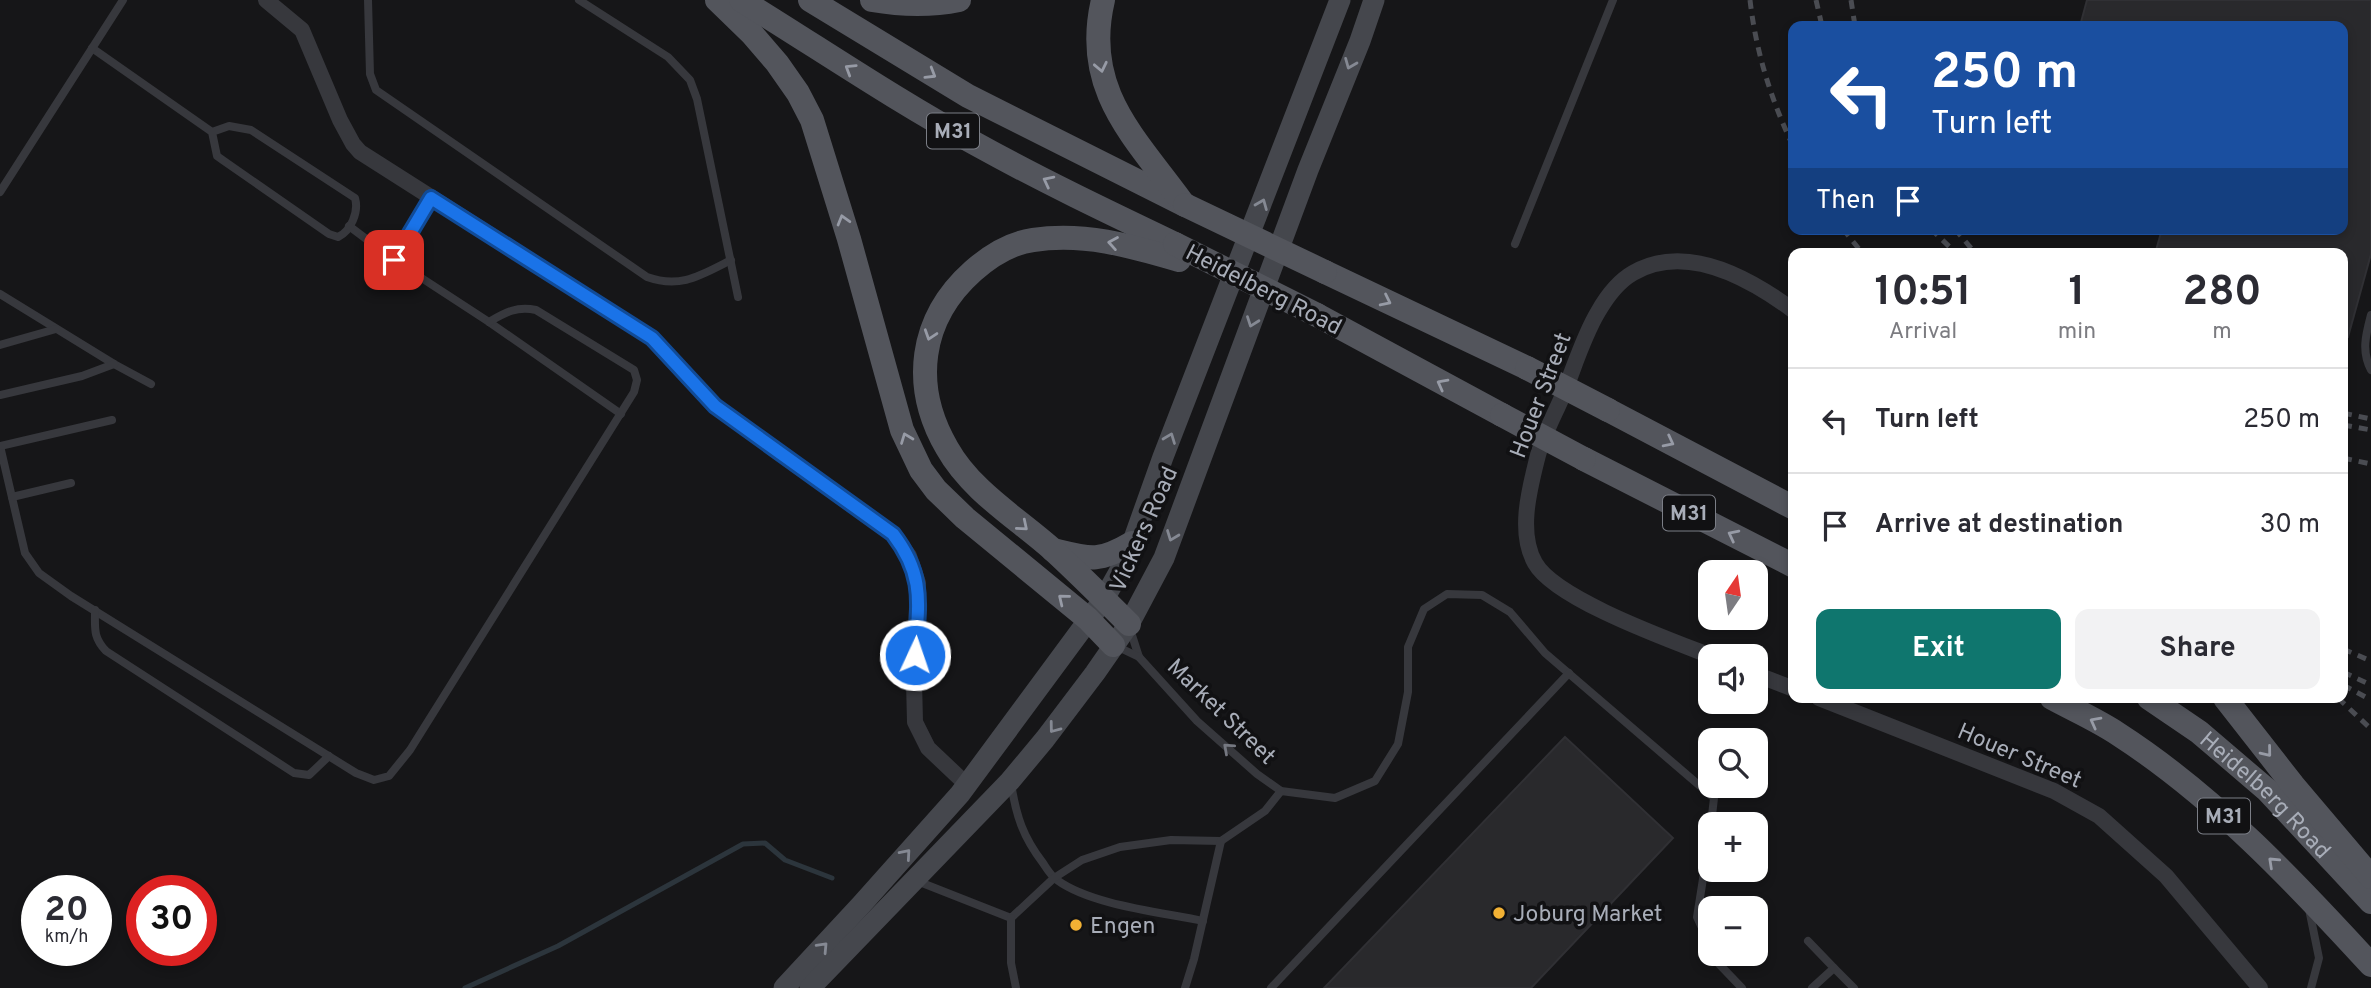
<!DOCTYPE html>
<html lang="en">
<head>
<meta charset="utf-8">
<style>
	:root { --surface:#fff; --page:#f2f2f3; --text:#2b2b33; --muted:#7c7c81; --line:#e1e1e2; --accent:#0f766e }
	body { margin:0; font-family:Overpass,sans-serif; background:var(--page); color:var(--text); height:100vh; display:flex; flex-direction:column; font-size:26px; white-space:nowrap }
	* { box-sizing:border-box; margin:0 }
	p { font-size:23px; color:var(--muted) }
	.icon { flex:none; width:38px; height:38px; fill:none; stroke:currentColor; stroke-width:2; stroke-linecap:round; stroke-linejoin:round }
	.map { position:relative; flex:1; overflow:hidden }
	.details { position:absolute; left:1788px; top:248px; width:560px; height:455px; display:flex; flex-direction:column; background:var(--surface); border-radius:14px; box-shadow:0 4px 10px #0003 }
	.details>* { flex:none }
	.banner { position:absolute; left:1788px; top:21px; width:560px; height:214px; border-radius:14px; box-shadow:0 4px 10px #0003; background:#1a4fa0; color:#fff; overflow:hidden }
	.needle { width:46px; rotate:13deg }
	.tools { position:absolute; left:1698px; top:560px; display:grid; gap:14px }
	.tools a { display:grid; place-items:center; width:70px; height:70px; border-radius:14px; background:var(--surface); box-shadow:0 4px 10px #0003; font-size:35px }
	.speed { position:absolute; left:21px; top:875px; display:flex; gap:14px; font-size:35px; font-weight:700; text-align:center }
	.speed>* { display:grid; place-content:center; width:91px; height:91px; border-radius:50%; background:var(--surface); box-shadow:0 4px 10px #0003; line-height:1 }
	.speed small { font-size:18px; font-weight:400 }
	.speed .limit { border:10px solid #d22; background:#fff; color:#111 }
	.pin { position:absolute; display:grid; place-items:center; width:60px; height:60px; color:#fff; margin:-30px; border-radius:14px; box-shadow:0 4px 10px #0006 }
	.me { position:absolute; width:77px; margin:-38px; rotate:3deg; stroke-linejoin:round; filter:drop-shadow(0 0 5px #0008) }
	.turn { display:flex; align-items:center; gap:24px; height:147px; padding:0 28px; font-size:32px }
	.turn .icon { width:91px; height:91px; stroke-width:2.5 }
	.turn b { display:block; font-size:49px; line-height:60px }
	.then { display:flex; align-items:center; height:66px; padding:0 28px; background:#0003; gap:14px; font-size:26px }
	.eta { display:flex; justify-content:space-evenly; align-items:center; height:119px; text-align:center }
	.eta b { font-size:42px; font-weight:700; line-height:49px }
	.button { display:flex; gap:14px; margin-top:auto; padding:14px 28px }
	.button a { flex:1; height:80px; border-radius:14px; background:var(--accent); color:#fff; font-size:28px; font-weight:700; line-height:80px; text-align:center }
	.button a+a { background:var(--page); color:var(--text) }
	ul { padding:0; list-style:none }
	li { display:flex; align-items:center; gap:21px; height:105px; padding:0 28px; border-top:2px solid var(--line) }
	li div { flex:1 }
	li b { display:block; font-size:26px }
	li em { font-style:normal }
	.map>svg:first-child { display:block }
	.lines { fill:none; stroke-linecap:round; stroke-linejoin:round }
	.stream { stroke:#2c353c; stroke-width:5 }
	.building { fill:#29292c; stroke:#303034; stroke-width:2 }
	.service { stroke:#37383d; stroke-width:8 }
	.minor { stroke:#37383d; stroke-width:16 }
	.secondary { stroke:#45474d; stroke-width:21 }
	.primary { stroke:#53555c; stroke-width:24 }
	.rail { stroke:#4a4c52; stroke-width:5; stroke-dasharray:9 7; stroke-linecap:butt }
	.primary-bridge { stroke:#53555c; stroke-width:24 }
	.oneway { stroke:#858993 }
	.oneway2 { stroke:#979ba6 }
	.oneway3 { stroke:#757881 }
	.route-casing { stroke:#114b97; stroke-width:18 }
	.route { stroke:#1a73e8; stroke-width:12 }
	.poi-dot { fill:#f2b134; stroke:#111113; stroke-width:2.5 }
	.labels { text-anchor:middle; stroke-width:7; stroke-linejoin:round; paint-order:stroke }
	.shield { fill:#111113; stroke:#7b7e86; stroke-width:2 }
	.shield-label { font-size:21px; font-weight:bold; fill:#a8adb8 }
	.street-label { font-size:23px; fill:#a8adb8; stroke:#111113 }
	.poi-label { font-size:23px; fill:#a8adb8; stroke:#111113; text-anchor:start }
</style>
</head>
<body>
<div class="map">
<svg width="2371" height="988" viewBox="0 0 2371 988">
	<rect width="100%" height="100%" fill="#161618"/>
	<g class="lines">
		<!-- stream -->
		<path class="stream" d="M465 988 558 946 743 844 765 843 785 860 832 878"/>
	</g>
	<!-- building -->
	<g class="building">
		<path d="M2087 0H2371V254L2348 337 2343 336V254H2155L2162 229H2343V26H2080Z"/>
		<path d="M1565 737 1673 838 1531 988H1324Z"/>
	</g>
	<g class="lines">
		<!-- service -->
		<g class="service">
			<path d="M368 0 370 74 376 90 647 277C681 289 701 275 731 260"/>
			<path d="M579 0 668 57 690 80 697 99 738 297"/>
			<path d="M92 48 212 132 229 126 251 130 355 198C359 212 351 231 338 237L329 234 224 161 217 156 212 132"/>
			<path d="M0 192 123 0"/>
			<path d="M431 198 394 260 489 322 621 414"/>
			<path d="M349 226 394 260"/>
			<path d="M1515 244 1613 0"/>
			<path d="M0 294 114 364 151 384"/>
			<path d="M2371 315C2366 334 2361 351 2371 370"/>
			<path d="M0 345 56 329"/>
			<path d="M0 395 82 376 114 364"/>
			<path d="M0 446 25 553 39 573 71 596 356 773 374 780 389 776 410 750 634 392 637 380 634 370 536 310C517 306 506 312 489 322"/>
			<path d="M0 446 112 420"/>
			<path d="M12 497 71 483"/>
			<path d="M95 610C95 629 93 637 106 651L294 773 309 775 329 756"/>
			<path d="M1130 629 1139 657"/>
			<path d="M1116 646 1139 657 1197 721 1257 774 1281 791 1335 798 1375 781 1398 744 1408 692V647L1424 609 1447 594 1482 595 1510 612 1545 653 1714 798 1711 824"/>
			<path d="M1011 783C1016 816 1023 837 1043 863 1047 869 1051 876 1057 880 1091 905 1160 912 1203 921"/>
			<path d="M1710 834 1697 917 1710 945"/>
			<path d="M917 881 1011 918 1054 878 1082 860 1120 847 1171 840 1221 841 1265 811 1281 791"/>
			<path d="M2309 909 2319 958 2311 988"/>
			<path d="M1011 918V963L1016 988"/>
			<path d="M1808 941 1834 968 1812 988"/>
			<path d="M1714 954 1718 963 1742 988"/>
			<path d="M1834 968 1854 988"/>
			<path d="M1185 988 1194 959 1221 841"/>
			<path d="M1271 988 1569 673"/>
		</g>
		<!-- minor -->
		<g class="minor">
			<path d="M266 0 302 30 340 120 353 144 360 152 652 338 715 406 893 534 909 556 918 583 914 681 915 722 928 748 966 784"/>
			<path d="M1711 656C1670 640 1555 599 1535 563 1518 533 1529 491 1537 459 1542 437 1554 416 1563 395 1574 368 1583 337 1598 312 1606 298 1619 281 1633 273 1686 242 1751 279 1794 311"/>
			<path d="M1755 674 1794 689"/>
			<path d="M1819 698 2054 791 2099 816 2166 876 2260 988"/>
		</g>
		<!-- secondary -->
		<g class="secondary">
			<path d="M784 988 861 905 960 794 1104 599 1127 558 1163 457 1340 0"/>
			<path d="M810 988 1010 781 1045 739 1095 673 1129 624 1164 558 1308 170 1360 41 1374 0"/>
		</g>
		<!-- primary -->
		<g class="primary">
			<path d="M717 0 752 34 777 63 798 93 812 120 849 239 902 430 921 470 936 490 965 518 1088 619 1113 645"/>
			<path d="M741 0C819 48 895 100 976 144 1041 180 1108 212 1175 244"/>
			<path d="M810 0 968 96 1185 205"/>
			<path d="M872 0C901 5 930 6 959 0"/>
			<path d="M1103 0C1082 89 1133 135 1182 202"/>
			<path d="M1325 272 1527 368"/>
			<path d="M1317 315 1502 415"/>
			<path d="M1608 410 1794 508"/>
			<path d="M1584 459 1794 566"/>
			<path d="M1053 550C1090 559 1098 563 1132 543"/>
			<path d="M1129 624C1104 599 1079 574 1053 550 1017 518 971 491 947 448 911 386 919 319 973 271 990 256 1011 243 1033 240 1084 232 1131 246 1179 260"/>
			<path d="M2052 698C2074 710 2097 720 2118 734 2214 796 2294 881 2371 965"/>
			<path id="s1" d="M2149 698 2199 732 2267 790 2371 902"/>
			<path d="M2225 698 2293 785 2371 877"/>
		</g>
		<!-- rail -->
		<g class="rail">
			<path d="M1750 0C1756 52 1771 100 1794 148"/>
			<path d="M1816 0 1822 26"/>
			<path d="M1851 0 1855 26"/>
			<path d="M1843 229 1863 254"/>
			<path d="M1931 229 1957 254"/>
			<path d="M1955 229 1976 254"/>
			<path d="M2343 413 2371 419"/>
			<path d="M2343 425 2371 430"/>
			<path d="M2343 458 2371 464"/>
			<path d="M2343 649 2371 661"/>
			<path d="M2343 672 2371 685"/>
			<path d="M2343 685 2371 700"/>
			<path d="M2338 698 2371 729"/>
		</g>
		<!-- primary-bridge -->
		<g class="primary-bridge">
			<path d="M1185 205 1325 272"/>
			<path d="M1175 244 1317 315"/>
			<path d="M1527 368 1608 410"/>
			<path d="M1502 415 1584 459"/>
		</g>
	</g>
	<!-- one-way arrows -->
	<defs><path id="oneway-chevron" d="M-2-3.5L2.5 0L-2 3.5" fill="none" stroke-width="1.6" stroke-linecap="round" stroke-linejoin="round" transform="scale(1.75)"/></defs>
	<g class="oneway">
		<use href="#oneway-chevron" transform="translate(1350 64) rotate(112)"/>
		<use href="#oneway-chevron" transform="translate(1262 204) rotate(-68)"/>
		<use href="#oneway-chevron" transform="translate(1252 322) rotate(110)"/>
		<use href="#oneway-chevron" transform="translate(1170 438) rotate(-69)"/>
		<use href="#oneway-chevron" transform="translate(1172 536) rotate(111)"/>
		<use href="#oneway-chevron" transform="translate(1054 728) rotate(127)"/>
		<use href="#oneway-chevron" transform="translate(906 854) rotate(-49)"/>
		<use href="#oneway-chevron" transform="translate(823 947) rotate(-47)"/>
	</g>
	<g class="oneway2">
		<use href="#oneway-chevron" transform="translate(1101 67) rotate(78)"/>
		<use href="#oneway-chevron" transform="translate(850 69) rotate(-148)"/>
		<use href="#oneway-chevron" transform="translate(931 74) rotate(31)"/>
		<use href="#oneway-chevron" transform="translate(1048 181) rotate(-153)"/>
		<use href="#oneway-chevron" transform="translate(843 220) rotate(-106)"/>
		<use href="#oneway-chevron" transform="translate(1113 243) rotate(-170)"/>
		<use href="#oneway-chevron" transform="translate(1386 301) rotate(26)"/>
		<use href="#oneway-chevron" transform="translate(930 335) rotate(108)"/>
		<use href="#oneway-chevron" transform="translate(1442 384) rotate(-152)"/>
		<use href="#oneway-chevron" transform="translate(906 438) rotate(-111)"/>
		<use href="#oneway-chevron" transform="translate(1669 442) rotate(27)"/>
		<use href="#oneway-chevron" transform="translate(1023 526) rotate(40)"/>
		<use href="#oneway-chevron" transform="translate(1733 535) rotate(-153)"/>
		<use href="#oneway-chevron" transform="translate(1063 599) rotate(-141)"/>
		<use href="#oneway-chevron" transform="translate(2095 722) rotate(-152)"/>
		<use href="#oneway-chevron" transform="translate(2267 752) rotate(51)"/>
		<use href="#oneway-chevron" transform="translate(2273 862) rotate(-137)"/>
	</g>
	<use class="oneway3" href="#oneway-chevron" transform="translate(1228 748) rotate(-138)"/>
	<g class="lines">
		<!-- route casing -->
		<g class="route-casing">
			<path id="route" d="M394 260 431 198 652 338 715 406 893 534C926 577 918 605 915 655"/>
		</g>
		<!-- route -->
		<use href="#route" class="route"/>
	</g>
	<!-- markers -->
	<g class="poi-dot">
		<circle cx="1499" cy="913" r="7"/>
		<circle cx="1076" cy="925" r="7"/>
	</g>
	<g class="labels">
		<!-- shield labels -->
		<g class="shield">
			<rect x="927" y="113.5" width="52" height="35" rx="5"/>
			<rect x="1663" y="495.5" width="52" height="35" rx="5"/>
			<rect x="2198" y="798.5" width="52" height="35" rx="5"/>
		</g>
		<g class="shield-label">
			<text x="953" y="138">M31</text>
			<text x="1689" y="520">M31</text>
			<text x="2224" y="823">M31</text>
		</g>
		<!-- street labels -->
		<g class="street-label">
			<text transform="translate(1264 289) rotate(27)" y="8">Heidelberg Road</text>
			<text transform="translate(1540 395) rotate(-69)" y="8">Houer Street</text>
			<text transform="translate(1143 529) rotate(-66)" y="8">Vickers Road</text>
			<text transform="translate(1222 711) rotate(44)" y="8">Market Street</text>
			<text transform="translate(2020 755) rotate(23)" y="8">Houer Street</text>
			<text dy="8" stroke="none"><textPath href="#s1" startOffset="152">Heidelberg Road</textPath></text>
		</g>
		<!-- poi labels -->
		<g class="poi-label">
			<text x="1513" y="921">Joburg Market</text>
			<text x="1090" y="933">Engen</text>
		</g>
	</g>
</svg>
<div class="tools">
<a><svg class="needle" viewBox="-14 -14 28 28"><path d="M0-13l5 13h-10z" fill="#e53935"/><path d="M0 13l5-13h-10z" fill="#7c7c81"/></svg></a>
<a><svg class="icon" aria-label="sound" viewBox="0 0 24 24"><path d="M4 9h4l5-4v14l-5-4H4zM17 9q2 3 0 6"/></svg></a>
<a><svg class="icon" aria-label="search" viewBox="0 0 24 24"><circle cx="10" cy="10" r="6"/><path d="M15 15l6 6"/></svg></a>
<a>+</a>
<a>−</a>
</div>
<div class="speed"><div>20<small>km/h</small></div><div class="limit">30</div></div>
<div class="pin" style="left:394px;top:260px;background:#d93025"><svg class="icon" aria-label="arrive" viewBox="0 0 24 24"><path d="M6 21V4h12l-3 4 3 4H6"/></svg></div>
<svg class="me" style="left:915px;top:655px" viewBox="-20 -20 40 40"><circle r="17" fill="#1a73e8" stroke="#fff" stroke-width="3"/><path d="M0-11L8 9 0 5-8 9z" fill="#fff"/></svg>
<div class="banner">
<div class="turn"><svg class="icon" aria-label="left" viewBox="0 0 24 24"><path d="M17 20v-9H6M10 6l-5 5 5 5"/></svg><div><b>250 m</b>Turn left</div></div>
<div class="then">Then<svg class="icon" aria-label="arrive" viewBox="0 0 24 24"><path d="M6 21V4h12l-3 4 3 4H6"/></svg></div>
</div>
<section class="details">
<div class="eta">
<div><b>10:51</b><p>Arrival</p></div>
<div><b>1</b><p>min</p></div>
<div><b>280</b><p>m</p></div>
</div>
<ul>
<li><svg class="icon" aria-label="left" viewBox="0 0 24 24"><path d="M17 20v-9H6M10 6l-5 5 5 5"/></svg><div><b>Turn left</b></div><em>250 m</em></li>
<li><svg class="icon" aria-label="arrive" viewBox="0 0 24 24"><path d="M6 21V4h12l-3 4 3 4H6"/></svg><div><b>Arrive at destination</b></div><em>30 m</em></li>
</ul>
<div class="button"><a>Exit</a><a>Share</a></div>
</section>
</div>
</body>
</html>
